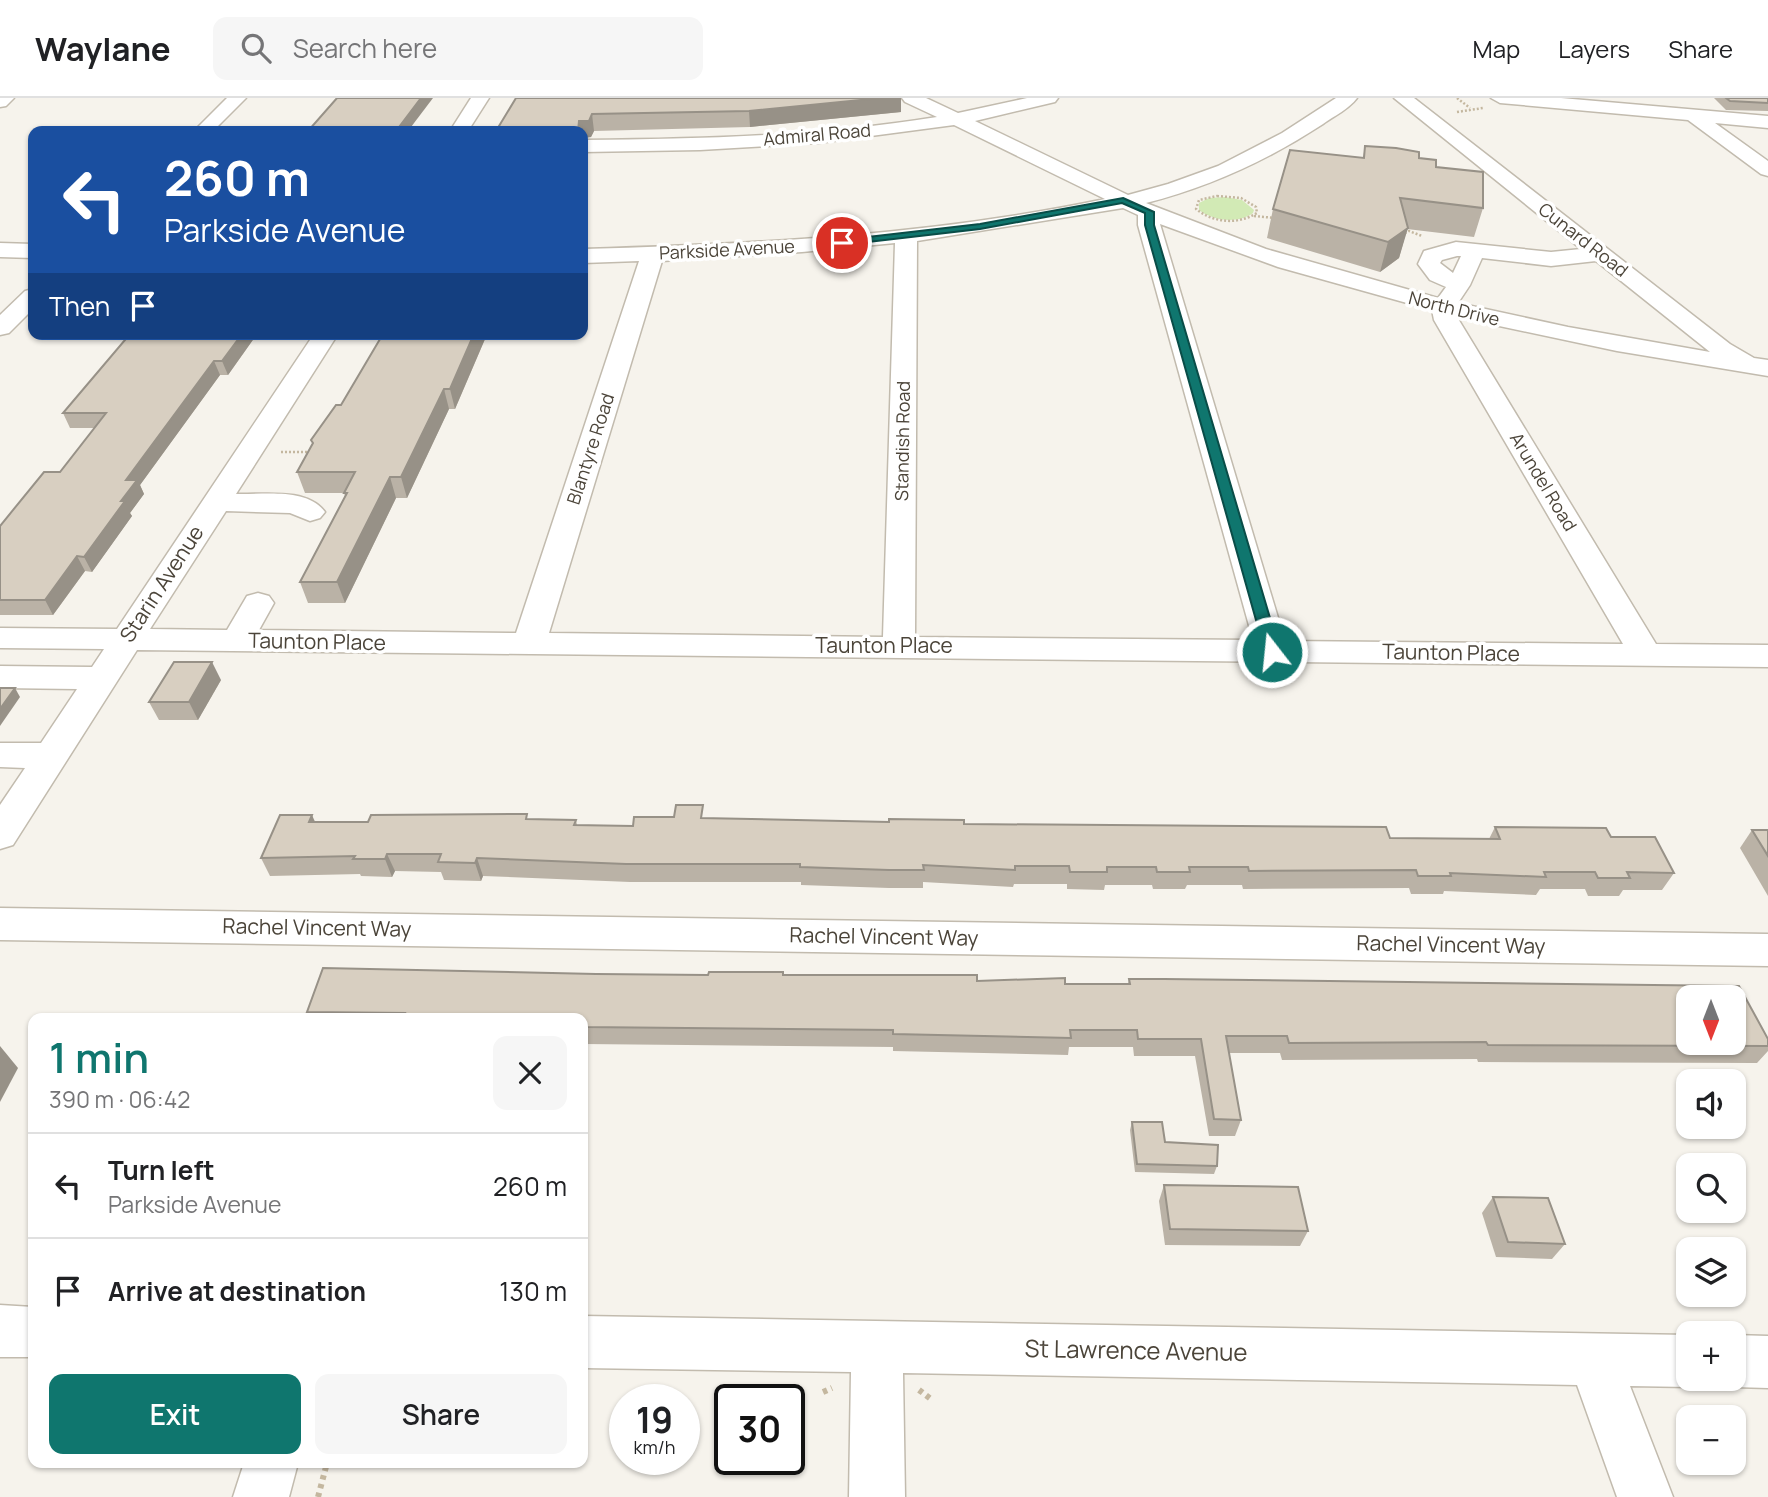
<!DOCTYPE html>
<html lang="en">
<head>
<meta charset="utf-8">
<style>
	:root { --surface:#fff; --page:#f6f6f6; --text:#202124; --muted:#757577; --line:#e0e0e0; --accent:#0f766e }
	body { margin:0; font-family:Manrope,sans-serif; background:var(--page); color:var(--text); height:100vh; display:flex; flex-direction:column; font-size:26px; white-space:nowrap }
	* { box-sizing:border-box; margin:0 }
	p { font-size:23px; color:var(--muted) }
	.icon { flex:none; width:38px; height:38px; fill:none; stroke:currentColor; stroke-width:2; stroke-linecap:round; stroke-linejoin:round }
	.map { position:relative; flex:1; overflow:hidden }
	.side { position:absolute; left:28px; top:915px; width:560px; height:455px; display:flex; flex-direction:column; background:var(--surface); border-radius:14px; box-shadow:0 2px 5px #0004 }
	.side>* { flex:none }
	.hud { position:absolute; left:28px; top:28px; width:560px; height:214px; border-radius:14px; box-shadow:0 2px 5px #0004; background:#1a4fa0; color:#fff; overflow:hidden }
	.needle { width:46px; rotate:180deg }
	.controls { position:absolute; left:1676px; top:887px; display:grid; gap:14px }
	.controls a { display:grid; place-items:center; width:70px; height:70px; border-radius:14px; background:var(--surface); box-shadow:0 2px 5px #0004; font-size:35px }
	.speed { position:absolute; left:609px; top:1286px; display:flex; gap:14px; font-size:35px; font-weight:700; text-align:center }
	.speed>* { display:grid; place-content:center; width:91px; height:91px; border-radius:50%; background:var(--surface); box-shadow:0 2px 5px #0004; line-height:1 }
	.speed small { font-size:18px; font-weight:400 }
	.speed .limit { border:4px solid #111; border-radius:10px; background:#fff; color:#111 }
	.pin { position:absolute; display:grid; place-items:center; width:60px; height:60px; color:#fff; margin:-30px; border:4px solid #fff; border-radius:50%; box-shadow:0 2px 7px #0007 }
	.me { position:absolute; width:77px; margin:-38px; rotate:344deg; stroke-linejoin:round; filter:drop-shadow(0 0 5px #0008) }
	.turn { display:flex; align-items:center; gap:24px; height:147px; padding:0 21px; font-size:32px }
	.turn .icon { width:91px; height:91px; stroke-width:2.5 }
	.turn b { display:block; font-size:49px; line-height:60px }
	.then { display:flex; align-items:center; height:66px; padding:0 21px; background:#0003; gap:14px; font-size:26px }
	.round { display:grid; place-items:center; flex:none; width:74px; height:74px; border-radius:14px; background:var(--page) }
	.summary { display:flex; align-items:center; justify-content:space-between; height:119px; padding:0 21px }
	h1 { font-size:42px; font-weight:600; line-height:52px; color:var(--accent) }
	.primary-button { display:flex; gap:14px; margin-top:auto; padding:14px 21px }
	.primary-button a { flex:1; height:80px; border-radius:14px; background:var(--accent); color:#fff; font-size:28px; font-weight:600; line-height:80px; text-align:center }
	.primary-button a+a { background:var(--page); color:var(--text) }
	ul { padding:0; list-style:none }
	li { display:flex; align-items:center; gap:21px; height:105px; padding:0 21px; border-top:2px solid var(--line) }
	li div { flex:1 }
	li b { display:block; font-size:26px }
	li em { font-style:normal }
	header { display:flex; align-items:center; gap:42px; box-sizing:border-box; height:98px; padding:0 35px; background:var(--surface); border-bottom:2px solid var(--line) }
	header strong { font-size:33px }
	nav { display:flex; gap:38px; margin-inline-start:auto; font-size:24px }
	.search { width:490px; height:63px; background:var(--page); display:flex; align-items:center; gap:18px; box-sizing:border-box; padding:0 24px; border-radius:14px; color:var(--muted); font-size:26px }
	.map>svg:first-child { display:block }
	.green { fill:#d2eab5 }
	.lines { fill:none; stroke-linecap:round; stroke-linejoin:round }
	.minor-casing { stroke:#c2bbae; stroke-width:3 }
	.path-far1 { stroke:#c4b79f; stroke-width:2.5; stroke-dasharray:2 2; stroke-linecap:butt }
	.path { stroke:#c4b79f; stroke-width:6; stroke-dasharray:4.5 4.5; stroke-linecap:butt }
	.minor { fill:#fff; fill-rule:evenodd }
	.wall { fill:#bab2a6 }
	.shaded-wall { fill:#979187 }
	.building { fill:#d8cfc1; stroke:#979187; stroke-width:2; fill-rule:evenodd }
	.route { fill:#0f766e; stroke:#0a4d48; stroke-width:2 }
	.labels { text-anchor:middle; stroke-width:7; stroke-linejoin:round; paint-order:stroke }
	.far-street-label { font-size:18px; fill:#4b4439; stroke:#fff }
	.street-label { font-size:21px; fill:#4b4439; stroke:#fff }
	.near-street-label { font-size:24px; fill:#4b4439; stroke:#fff }
</style>
</head>
<body>
<header>
<strong>Waylane</strong>
<div class="search"><svg class="icon" aria-label="search" viewBox="0 0 24 24"><circle cx="10" cy="10" r="6"/><path d="M15 15l6 6"/></svg>Search here</div>
<nav><a>Map</a><a>Layers</a><a>Share</a></nav>
</header>
<div class="map">
<svg width="1768" height="1399" viewBox="0 0 1768 1399">
	<rect width="100%" height="100%" fill="#f6f3ec"/>
	<!-- green -->
	<path class="green" d="M1225 99 1242 102 1254 112 1253 115C1238 126 1213 123 1199 112V105L1209 100Z"/>
	<g class="lines">
		<!-- minor casing -->
		<g class="minor-casing">
			<g id="minor">
				<path d="M0 0H14L6 8 0 9Z"/>
				<path d="M227 0H246L213 33H194Z"/>
				<path d="M471 0H489L468 33H450Z"/>
				<path d="M902 0H926L958 15 1027 0H1058L1055 4 975 23 1128 97 1168 86 1218 68 1282 35 1336 0H1357C1349 11 1334 18 1323 26 1268 62 1209 89 1146 105L1266 151 1438 200 1446 189 1430 182 1418 166 1424 153 1456 144 1551 154 1581 151 1394 0H1414L1730 246 1754 260 1768 262V278L1617 253 1457 219 1656 546 1768 547V569L137 552 13 747 0 751V707L25 670 0 669V645H41L77 591 0 590V568L92 569 104 551 0 550V530L117 531 314 236H338L236 396C263 397 307 389 325 414L320 420 310 423 290 415 226 413 150 531 227 532 247 498 258 495 269 498 274 505 259 532 516 535 639 163 583 165V151C757 146 933 137 1105 101L954 27 818 45 700 52 583 54V42C701 41 820 38 937 19L905 4ZM1123 110 1138 117V127L1253 542 915 539 917 143ZM1160 126 1278 169 1432 212 1434 222 1623 546 1285 543ZM895 145 883 539 549 535 662 163 802 154ZM1457 158H1461L1453 175 1440 165 1442 162ZM1482 160 1551 168 1596 163 1710 254 1568 229 1458 205 1470 187Z"/>
				<path d="M1491 0H1561L1768 18V30L1715 25 1768 63V78L1761 76 1688 22 1500 5Z"/>
				<path d="M0 145 33 146V160L0 159Z"/>
				<path d="M33 191V211L9 235 0 237V217L25 193Z"/>
				<path d="M0 810 1768 836V868L0 842Z"/>
				<path d="M0 1207 33 1209V1259H0Z"/>
				<path d="M583 1218 1689 1237V1281H1707L1689 1289 1630 1288 1673 1399H1617L1577 1287 903 1275 905 1399H849L851 1274 583 1270Z"/>
				<path d="M1734 1237 1768 1238V1290L1734 1289 1716 1281H1734Z"/>
				<path d="M244 1365H298L289 1399H233Z"/>
			</g>
		</g>
		<!-- path-far1 -->
		<g class="path-far1">
			<path d="M1457 0 1470 10"/>
			<path d="M1457 14 1483 10"/>
			<path d="M1217 98 1241 100 1256 109 1257 115C1237 127 1214 125 1196 111L1199 102Z"/>
			<path d="M1254 118 1275 120"/>
			<path d="M1401 137 1409 133 1422 138"/>
			<path d="M281 354H314"/>
		</g>
		<!-- path -->
		<g class="path">
			<path d="M919 1292 932 1302"/>
			<path d="M823 1294 832 1290"/>
			<path d="M318 1399 327 1365"/>
		</g>
		<!-- minor -->
		<use href="#minor" class="minor"/>
	</g>
	<!-- wall -->
	<g class="wall">
		<path d="M516 0 901 14 750 29 594 33 591 39 583 40V33Z"/>
		<path d="M1714 0H1768V13L1726 12Z"/>
		<path d="M1365 48 1419 60 1436 69 1483 110 1474 139 1407 131 1399 160 1380 174 1267 140 1273 111 1363 60Z"/>
		<path d="M130 236H257L228 277H220L140 387 144 396 130 415 132 418 92 474 85 473 53 517H0V428L60 374 95 330H70L63 315Z"/>
		<path d="M485 241 455 311H449L407 400H396L345 505H308L300 484 345 398 344 395H305L297 374Z"/>
		<path d="M221 582 198 622H159L149 604Z"/>
		<path d="M704 720 964 726 1390 740 1489 741 1495 729 1611 739 1674 775 1662 792H1623L1619 798H1588L1585 791H1540L1536 797 1444 793 1443 796H1411L1409 790 1243 791 1242 787H1187L1185 791H1153L1152 787H1105L1104 792 1067 791V786H1014L1013 789 923 784V790H889L801 787V784H630L483 778 481 783 444 782 441 774 395 773 392 779 361 778 360 776 270 778 261 760 316 724 529 721 576 722 577 727 633 728Z"/>
		<path d="M1752 732H1768V798L1740 750Z"/>
		<path d="M596 876 783 877 1065 886H1128L1129 881 1768 941V953L1757 965 1478 964 1477 961 1282 962 1280 955H1229L1241 1022 1235 1038H1209L1195 958H1134L1133 949H1069L1068 957 893 953V949L583 946V920H311L307 914Z"/>
		<path d="M1132 1024 1165 1044 1217 1068 1214 1076 1135 1074 1130 1032Z"/>
		<path d="M1164 1087 1308 1133 1300 1148 1165 1147 1159 1103Z"/>
		<path d="M1493 1099 1565 1146 1552 1161 1496 1159 1482 1115Z"/>
	</g>
	<!-- shaded-wall -->
	<g class="shaded-wall">
		<path d="M421 0H433L408 33H396Z"/>
		<path d="M881 0H901V14L750 29 749 13Z"/>
		<path d="M592 16 594 33 591 39 583 40V33H578L579 23Z"/>
		<path d="M1408 130 1399 160 1380 174 1388 144Z"/>
		<path d="M242 236H257L228 277 222 263Z"/>
		<path d="M474 236H483L485 241 455 311 450 291Z"/>
		<path d="M214 263 220 277 140 387 144 396 130 415 132 418 92 474 84 459 121 403 126 382Z"/>
		<path d="M444 291 449 311 407 400 401 379Z"/>
		<path d="M390 379 396 400 345 505 337 484Z"/>
		<path d="M77 458 85 473 53 517 45 502Z"/>
		<path d="M212 564 221 582 198 622 189 604Z"/>
		<path d="M15 590 20 599 0 628V611Z"/>
		<path d="M312 717 320 735 309 724Z"/>
		<path d="M387 756 395 773 392 779 385 761Z"/>
		<path d="M477 760 483 778 481 783 475 765Z"/>
		<path d="M0 948 18 970 0 1004Z"/>
	</g>
	<!-- building -->
	<g class="building">
		<path d="M337 0H421L396 33H308Z"/>
		<path d="M516 0H881L749 13 592 16 589 23H579L578 33H496Z"/>
		<path d="M1726 0H1768V5L1730 3Z"/>
		<path d="M1365 48 1396 50 1419 54V60L1436 62V69L1483 74V110L1400 100 1408 130 1388 144 1273 111 1290 52 1364 60Z"/>
		<path d="M130 236H242L222 263H214L126 382H137L121 403H125L84 459 77 458 45 502H0V428L44 374H60L106 315H63Z"/>
		<path d="M383 236H474L450 291H444L401 379H390L337 484H300L347 395H344L355 374H297L313 345 311 342 336 307H341Z"/>
		<path d="M174 564H212L189 604H149Z"/>
		<path d="M0 590H15L0 611Z"/>
		<path d="M676 707H703L701 720 889 724V721L964 722V726L1386 729 1390 740 1500 741 1495 729 1606 730 1611 739H1655L1674 775 1627 774 1630 780H1598L1595 774H1544L1546 779 1450 775 1451 778H1418L1416 772 1249 773 1248 769H1189L1190 774H1157L1156 769H1107V774H1070L1069 768H1015V772L923 767 924 772H889L800 769V766H626L477 760 475 765 438 764 441 756H387L385 761H353L355 758 261 760 280 717H312L309 724H368L371 717 527 716 526 721 576 722 574 727 633 728 634 719H674Z"/>
		<path d="M1752 732H1768V758Z"/>
		<path d="M323 870 596 876 708 877 709 874H783V877H977V883L1065 880V886H1130L1129 881H1164L1739 888 1768 941V948L1488 947 1486 944 1289 945 1287 938H1226L1241 1022 1214 1021 1201 941H1138L1137 932H1070L1071 940 893 936V932L583 929V920H403L405 915 307 914ZM1689 900H1734V945H1689Z"/>
		<path d="M1132 1024H1162L1165 1044 1218 1047 1217 1068 1137 1066Z"/>
		<path d="M1164 1087 1298 1089 1308 1133 1170 1131Z"/>
		<path d="M1493 1099 1548 1100 1565 1146 1508 1144Z"/>
	</g>
	<!-- route -->
	<path class="route" d="M1123 100 1154 114V127L1280 554 1277 557H1267L1265 554 1145 127V115L1122 105 980 131 842 147 837 145 842 142 980 126Z"/>
	<g class="labels">
		<!-- far-street labels -->
		<g class="far-street-label">
			<text transform="translate(817 37) rotate(-5)" y="6">Admiral Road</text>
			<text transform="translate(1583 142) rotate(38)" y="6">Cunard Road</text>
			<text transform="translate(727 152) rotate(-3)" y="6">Parkside Avenue</text>
			<text transform="translate(1454 211) rotate(14)" y="6">North Drive</text>
			<text transform="translate(903 343) rotate(-89)" y="6">Standish Road</text>
			<text transform="translate(591 351) rotate(-72)" y="6">Blantyre Road</text>
			<text transform="translate(1543 384) rotate(59)" y="6">Arundel Road</text>
		</g>
		<!-- street labels -->
		<g class="street-label">
			<text transform="translate(162 486) rotate(-57)" y="7">Starin Avenue</text>
			<text transform="translate(317 544) rotate(1)" y="7">Taunton Place</text>
			<text x="884" y="555">Taunton Place</text>
			<text transform="translate(1451 555) rotate(1)" y="7">Taunton Place</text>
			<text transform="translate(317 830) rotate(1)" y="7">Rachel Vincent Way</text>
			<text transform="translate(884 839) rotate(1)" y="7">Rachel Vincent Way</text>
			<text transform="translate(1451 847) rotate(1)" y="7">Rachel Vincent Way</text>
		</g>
		<!-- near-street labels -->
		<g class="near-street-label">
			<text transform="translate(1136 1253) rotate(1)" y="8">St Lawrence Avenue</text>
		</g>
	</g>
</svg>
<div class="controls">
<a><svg class="needle" viewBox="-14 -14 28 28"><path d="M0-13l5 13h-10z" fill="#e53935"/><path d="M0 13l5-13h-10z" fill="#757577"/></svg></a>
<a><svg class="icon" aria-label="sound" viewBox="0 0 24 24"><path d="M4 9h4l5-4v14l-5-4H4zM17 9q2 3 0 6"/></svg></a>
<a><svg class="icon" aria-label="search" viewBox="0 0 24 24"><circle cx="10" cy="10" r="6"/><path d="M15 15l6 6"/></svg></a>
<a><svg class="icon" aria-label="layers" viewBox="0 0 24 24"><path d="M12 4l9 5-9 5-9-5zM3 14l9 5 9-5"/></svg></a>
<a>+</a>
<a>−</a>
</div>
<div class="speed"><div>19<small>km/h</small></div><div class="limit">30</div></div>
<div class="pin" style="left:842px;top:145px;background:#d93025"><svg class="icon" aria-label="arrive" viewBox="0 0 24 24"><path d="M6 21V4h12l-3 4 3 4H6"/></svg></div>
<svg class="me" style="left:1272px;top:554px" viewBox="-20 -20 40 40"><circle r="17" fill="#0f766e" stroke="#fff" stroke-width="3"/><path d="M0-11L8 9 0 5-8 9z" fill="#fff"/></svg>
<div class="hud">
<div class="turn"><svg class="icon" aria-label="left" viewBox="0 0 24 24"><path d="M17 20v-9H6M10 6l-5 5 5 5"/></svg><div><b>260 m</b>Parkside Avenue</div></div>
<div class="then">Then<svg class="icon" aria-label="arrive" viewBox="0 0 24 24"><path d="M6 21V4h12l-3 4 3 4H6"/></svg></div>
</div>
<section class="side">
<div class="summary"><div><h1>1 min</h1><p>390 m · 06:42</p></div><a class="round"><svg class="icon" aria-label="close" viewBox="0 0 24 24"><path d="M6 6l12 12M18 6L6 18"/></svg></a></div>
<ul>
<li><svg class="icon" aria-label="left" viewBox="0 0 24 24"><path d="M17 20v-9H6M10 6l-5 5 5 5"/></svg><div><b>Turn left</b><p>Parkside Avenue</p></div><em>260 m</em></li>
<li><svg class="icon" aria-label="arrive" viewBox="0 0 24 24"><path d="M6 21V4h12l-3 4 3 4H6"/></svg><div><b>Arrive at destination</b></div><em>130 m</em></li>
</ul>
<div class="primary-button"><a>Exit</a><a>Share</a></div>
</section>
</div>
</body>
</html>
